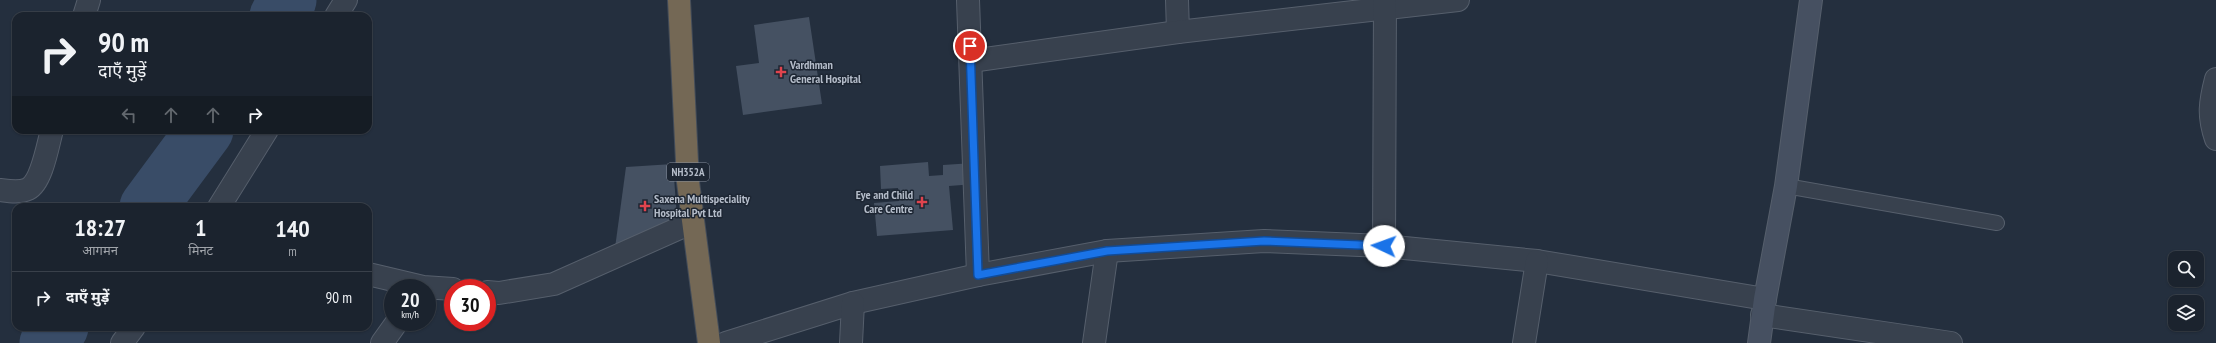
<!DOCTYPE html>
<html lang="hi">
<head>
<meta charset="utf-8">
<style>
	:root { --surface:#1b232e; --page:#282f3a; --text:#f1f3f6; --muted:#a0a4aa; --line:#39404a }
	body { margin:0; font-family:"PT Sans Narrow","Noto Sans Devanagari",sans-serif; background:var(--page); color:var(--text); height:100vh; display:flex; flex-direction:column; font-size:15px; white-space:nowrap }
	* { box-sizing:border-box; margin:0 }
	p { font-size:13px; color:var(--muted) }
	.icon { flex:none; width:22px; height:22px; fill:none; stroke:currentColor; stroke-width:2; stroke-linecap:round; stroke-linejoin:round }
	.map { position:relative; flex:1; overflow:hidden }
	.details { position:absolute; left:12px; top:203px; width:360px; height:128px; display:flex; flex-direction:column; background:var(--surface); border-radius:12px; box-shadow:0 1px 3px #0004,0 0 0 1px var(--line) }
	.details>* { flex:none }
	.guide { position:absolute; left:12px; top:12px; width:360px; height:122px; border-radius:12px; box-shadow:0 1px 3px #0004,0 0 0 1px var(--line); background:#1b232e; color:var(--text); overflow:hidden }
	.tools { position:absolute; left:2168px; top:251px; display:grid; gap:8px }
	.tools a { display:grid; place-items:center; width:36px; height:36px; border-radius:8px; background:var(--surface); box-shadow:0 1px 3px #0004,0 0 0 1px var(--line); font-size:20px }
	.speed { position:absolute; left:384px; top:279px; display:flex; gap:8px; font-size:20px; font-weight:700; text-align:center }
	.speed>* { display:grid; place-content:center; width:52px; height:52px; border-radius:50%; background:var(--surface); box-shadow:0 1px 3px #0004,0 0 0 1px var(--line); line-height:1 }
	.speed small { font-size:10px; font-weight:400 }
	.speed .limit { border:6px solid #d22; background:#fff; color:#111 }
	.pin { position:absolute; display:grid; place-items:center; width:34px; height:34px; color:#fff; margin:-17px; border:2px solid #fff; border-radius:50%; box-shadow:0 1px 4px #0007 }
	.me { position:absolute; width:44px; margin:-22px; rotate:273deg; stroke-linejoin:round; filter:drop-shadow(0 0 3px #0008) }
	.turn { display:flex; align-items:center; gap:14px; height:84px; padding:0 20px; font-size:18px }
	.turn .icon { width:52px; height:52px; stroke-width:2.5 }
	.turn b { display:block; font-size:28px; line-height:34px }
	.lanes { display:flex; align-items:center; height:38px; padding:0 20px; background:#0003; justify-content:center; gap:20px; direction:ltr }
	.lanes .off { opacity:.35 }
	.eta { display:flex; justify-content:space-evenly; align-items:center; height:68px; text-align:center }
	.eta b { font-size:24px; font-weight:700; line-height:28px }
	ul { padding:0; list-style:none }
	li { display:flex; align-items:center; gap:12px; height:52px; padding:0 20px; border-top:1px solid var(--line) }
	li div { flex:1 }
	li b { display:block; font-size:15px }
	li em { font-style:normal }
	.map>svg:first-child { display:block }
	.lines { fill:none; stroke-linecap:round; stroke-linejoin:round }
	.river { stroke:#394c67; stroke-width:57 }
	.building { fill:#455162 }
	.lane-casing { stroke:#565f6c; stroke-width:16 }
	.street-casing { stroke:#565f6c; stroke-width:24 }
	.secondary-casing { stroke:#565f6c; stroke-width:24 }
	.highway-casing { stroke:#434c59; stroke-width:24 }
	.lane { stroke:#38414e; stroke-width:14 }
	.street { stroke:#38414e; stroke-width:22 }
	.secondary { stroke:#465061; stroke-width:22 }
	.highway { stroke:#746855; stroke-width:22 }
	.route-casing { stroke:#114b97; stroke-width:10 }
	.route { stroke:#1a73e8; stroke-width:7 }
	.health-dot { fill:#e0444e; stroke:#1d2633; stroke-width:1.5 }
	.labels { text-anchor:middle; stroke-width:3; stroke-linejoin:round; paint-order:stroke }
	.shield { fill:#1d2633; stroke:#878f9c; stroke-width:1 }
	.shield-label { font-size:11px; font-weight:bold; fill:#b4bcc9 }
	.poi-label { font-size:12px; font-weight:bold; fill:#b4bcc9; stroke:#1d2633; text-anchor:start }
</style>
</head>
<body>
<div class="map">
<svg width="2216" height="343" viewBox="0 0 2216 343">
	<rect width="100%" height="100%" fill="#242f3e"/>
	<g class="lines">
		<!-- river -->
		<g class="river">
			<path d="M278 16 288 0"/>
			<path d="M148 207 205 130"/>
			<path d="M48 343 60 327"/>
		</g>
	</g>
	<!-- building -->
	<g class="building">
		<path d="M809 17 822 104 743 115 736 66 759 63 754 25Z"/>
		<path d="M928 162 929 176 943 175V165L973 163 975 184 949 186 953 230 877 236 874 203 899 201 898 188 881 189 880 166Z"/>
		<path d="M673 164 677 218 615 248 626 167Z"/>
	</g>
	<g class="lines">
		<!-- lane casing -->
		<g class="lane-casing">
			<path id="lane" d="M1786 186 1997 223"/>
		</g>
		<!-- street casing -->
		<g class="street-casing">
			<g id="street">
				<path d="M968 0 978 275"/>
				<path d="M1177 0 1178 32"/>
				<path d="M84 16 89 0"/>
				<path d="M336 16 346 0"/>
				<path d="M971 61 1178 32 1458 0"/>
				<path d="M2216 79C2210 102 2208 116 2216 139"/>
				<path d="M0 190C8 191 20 193 28 189 42 182 48 144 52 130"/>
				<path d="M219 207 267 130"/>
				<path d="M1384 246 1385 0"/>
				<path d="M368 274 423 287 453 289"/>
				<path d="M487 292 499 293 554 284 693 222"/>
				<path d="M1762 315 1951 343"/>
				<path d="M122 343 134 327"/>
				<path d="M382 343 397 322"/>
				<path d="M726 343 853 303 978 275 1107 251 1264 241 1384 246 1537 261 1765 299"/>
				<path d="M851 343 853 303"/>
				<path d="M1094 343 1107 251"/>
				<path d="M1524 343 1537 261"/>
			</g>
		</g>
		<!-- secondary casing -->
		<g class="secondary-casing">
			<path id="secondary" d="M1759 343 1765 299 1786 186 1811 0"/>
		</g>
		<!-- highway casing -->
		<g class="highway-casing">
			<path id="highway" d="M679 0 688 182 709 343"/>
		</g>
		<!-- lane -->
		<use href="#lane" class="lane"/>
		<!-- street -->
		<use href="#street" class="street"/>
		<!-- secondary -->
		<use href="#secondary" class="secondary"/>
		<!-- highway -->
		<use href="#highway" class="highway"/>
	</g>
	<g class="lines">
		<!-- route casing -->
		<g class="route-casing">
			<path id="route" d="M970 46 978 275 1107 251 1264 241 1384 246"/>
		</g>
		<!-- route -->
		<use href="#route" class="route"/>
	</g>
	<!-- markers -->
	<g class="health-dot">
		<path d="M779 66h4v4h4v4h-4v4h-4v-4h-4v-4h4z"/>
		<path d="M920 196h4v4h4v4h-4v4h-4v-4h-4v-4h4z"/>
		<path d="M643 200h4v4h4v4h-4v4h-4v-4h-4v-4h4z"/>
	</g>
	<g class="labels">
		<!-- shield labels -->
		<rect class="shield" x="667" y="163" width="42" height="18" rx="3"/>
		<g class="shield-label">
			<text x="688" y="176">NH352A</text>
		</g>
		<!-- poi labels -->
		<g class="poi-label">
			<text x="790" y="69">Vardhman<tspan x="790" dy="14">General Hospital</tspan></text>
			<text x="913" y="199" text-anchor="end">Eye and Child<tspan x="913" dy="14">Care Centre</tspan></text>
			<text x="654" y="203">Saxena Multispeciality<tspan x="654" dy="14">Hospital Pvt Ltd</tspan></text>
		</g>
	</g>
</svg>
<div class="tools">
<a><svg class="icon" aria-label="search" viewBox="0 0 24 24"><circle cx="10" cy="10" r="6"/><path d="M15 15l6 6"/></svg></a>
<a><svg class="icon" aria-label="layers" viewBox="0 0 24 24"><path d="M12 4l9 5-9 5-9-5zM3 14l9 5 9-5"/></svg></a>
</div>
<div class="speed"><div>20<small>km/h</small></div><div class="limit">30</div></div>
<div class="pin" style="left:970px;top:46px;background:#d93025"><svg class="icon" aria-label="arrive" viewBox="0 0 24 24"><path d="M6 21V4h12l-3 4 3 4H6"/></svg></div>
<svg class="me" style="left:1384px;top:246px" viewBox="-20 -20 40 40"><circle r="19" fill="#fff"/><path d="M0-13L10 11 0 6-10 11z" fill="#1a73e8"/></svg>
<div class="guide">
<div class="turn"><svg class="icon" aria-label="right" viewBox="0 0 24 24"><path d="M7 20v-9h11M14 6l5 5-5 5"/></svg><div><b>90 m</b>दाएँ मुड़ें</div></div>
<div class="lanes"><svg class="icon off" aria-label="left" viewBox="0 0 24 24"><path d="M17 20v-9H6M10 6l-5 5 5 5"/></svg><svg class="icon off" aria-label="ahead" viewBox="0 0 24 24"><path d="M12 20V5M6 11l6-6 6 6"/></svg><svg class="icon off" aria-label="ahead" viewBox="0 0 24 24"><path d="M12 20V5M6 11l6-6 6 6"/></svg><svg class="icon" aria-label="right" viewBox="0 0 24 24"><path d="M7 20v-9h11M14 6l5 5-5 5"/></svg></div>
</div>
<section class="details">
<div class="eta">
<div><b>18:27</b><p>आगमन</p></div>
<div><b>1</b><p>मिनट</p></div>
<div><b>140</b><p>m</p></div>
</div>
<ul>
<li><svg class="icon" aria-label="right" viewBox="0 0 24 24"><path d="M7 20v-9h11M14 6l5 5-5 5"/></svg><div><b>दाएँ मुड़ें</b></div><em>90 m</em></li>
</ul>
</section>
</div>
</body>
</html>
